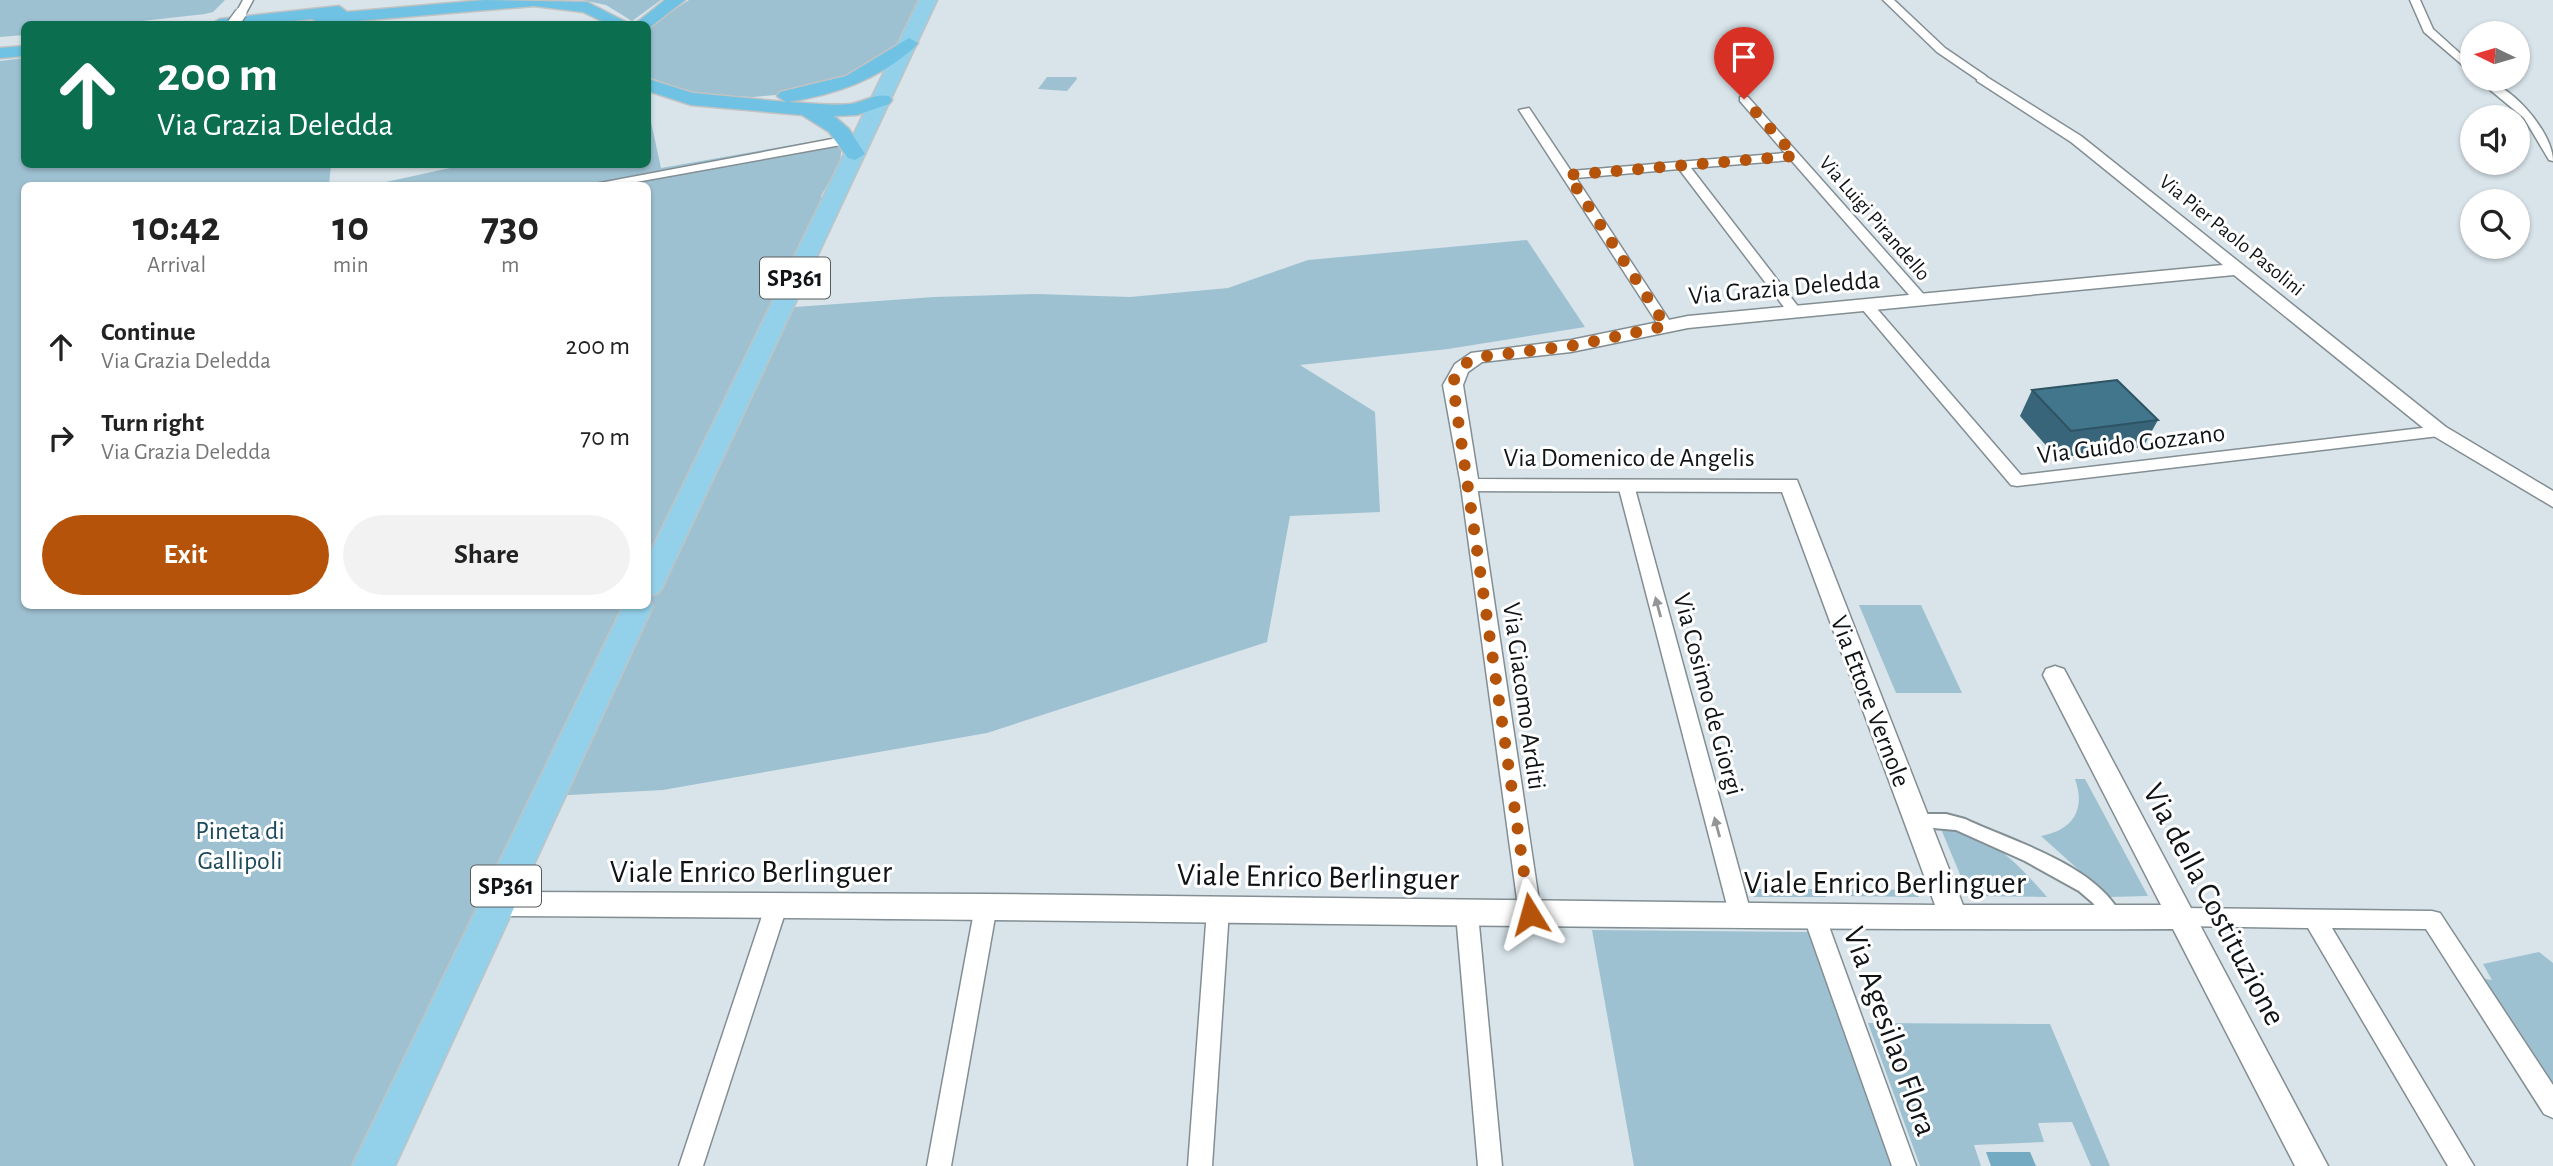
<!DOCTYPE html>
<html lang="en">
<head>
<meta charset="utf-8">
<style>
	:root { --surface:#fff; --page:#f2f2f2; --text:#222; --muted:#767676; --accent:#b45309 }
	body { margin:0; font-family:"Alegreya Sans",sans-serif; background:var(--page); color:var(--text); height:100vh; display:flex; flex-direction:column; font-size:26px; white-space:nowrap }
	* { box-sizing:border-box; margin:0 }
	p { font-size:23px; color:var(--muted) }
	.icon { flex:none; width:38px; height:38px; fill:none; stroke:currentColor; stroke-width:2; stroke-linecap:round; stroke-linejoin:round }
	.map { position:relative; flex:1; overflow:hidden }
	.sheet { position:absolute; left:21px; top:182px; width:630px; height:427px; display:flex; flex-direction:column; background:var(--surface); border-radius:10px; box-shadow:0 2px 5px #0004 }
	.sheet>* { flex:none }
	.guide { position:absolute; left:21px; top:21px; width:630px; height:147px; border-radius:10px; box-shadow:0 2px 5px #0004; background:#0b6e4f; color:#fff; overflow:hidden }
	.needle { width:46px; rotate:275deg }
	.buttons { position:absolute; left:2460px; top:21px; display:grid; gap:14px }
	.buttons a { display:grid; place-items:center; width:70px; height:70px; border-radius:50%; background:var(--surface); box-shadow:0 2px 5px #0004; font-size:35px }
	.pin { position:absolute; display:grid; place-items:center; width:60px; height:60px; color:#fff; margin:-72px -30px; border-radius:50% 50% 50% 0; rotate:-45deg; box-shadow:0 0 7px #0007 }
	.pin .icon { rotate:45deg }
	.me { position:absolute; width:77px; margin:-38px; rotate:352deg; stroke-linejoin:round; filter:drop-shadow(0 0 5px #0008) }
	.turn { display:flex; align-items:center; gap:24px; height:147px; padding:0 21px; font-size:32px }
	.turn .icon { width:91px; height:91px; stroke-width:2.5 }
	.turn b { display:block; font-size:49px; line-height:60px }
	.eta { display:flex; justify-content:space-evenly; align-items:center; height:119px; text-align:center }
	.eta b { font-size:42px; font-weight:700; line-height:49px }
	.button { display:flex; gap:14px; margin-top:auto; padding:14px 21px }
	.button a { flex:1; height:80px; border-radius:42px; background:var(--accent); color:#fff; font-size:28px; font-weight:700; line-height:80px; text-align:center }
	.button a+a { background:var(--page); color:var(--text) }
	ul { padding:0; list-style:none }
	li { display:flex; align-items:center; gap:21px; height:91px; padding:0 21px }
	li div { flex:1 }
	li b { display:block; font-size:26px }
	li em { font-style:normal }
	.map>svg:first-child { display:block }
	.green { fill:#9ec1d1 }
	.water { fill:#74abc3 }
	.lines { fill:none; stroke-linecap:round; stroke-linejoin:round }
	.pedestrian-casing { stroke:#838e93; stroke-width:4 }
	.minor-casing { stroke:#838e93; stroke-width:3 }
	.tertiary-casing { stroke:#838e93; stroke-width:3 }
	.primary-casing { stroke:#c1c2c2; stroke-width:3 }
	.trunk-casing { stroke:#c1c2c2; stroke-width:3 }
	.pedestrian { fill:#fff; fill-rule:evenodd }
	.minor { fill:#fff; fill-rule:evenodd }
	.tertiary { fill:#fff; fill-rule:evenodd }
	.primary { fill:#93d1ea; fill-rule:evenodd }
	.trunk { fill:#6fc2e3; fill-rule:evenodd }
	.minor-bridge-casing { stroke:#838e93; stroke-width:14; stroke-linecap:butt }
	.minor-bridge { stroke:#fff; stroke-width:11 }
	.wall { fill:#386579 }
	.building { fill:#41768d; stroke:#2e5363; stroke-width:2 }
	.oneway { fill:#939596 }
	.route { stroke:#b45309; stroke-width:12; stroke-dasharray:0 21.6 }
	.labels { text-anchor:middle; stroke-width:6; stroke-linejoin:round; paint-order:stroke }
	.far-street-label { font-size:21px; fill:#101416; stroke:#fff }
	.shield { fill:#fff; stroke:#585a5c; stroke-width:2 }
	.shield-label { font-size:24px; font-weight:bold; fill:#101416 }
	.street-label { font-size:26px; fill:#101416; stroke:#fff }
	.park-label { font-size:26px; fill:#1c4a5c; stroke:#fff }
	.near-street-label { font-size:32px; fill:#101416; stroke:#fff }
</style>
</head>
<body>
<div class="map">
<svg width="2553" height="1166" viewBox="0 0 2553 1166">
	<rect width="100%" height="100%" fill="#d8e4ea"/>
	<!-- green -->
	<g class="green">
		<path d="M0 0H225L213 12 205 14 115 24H24V35L0 37Z"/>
		<path d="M582 0H661L632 21 606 5Z"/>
		<path d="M689 0H920L899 43 877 67 796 93 753 97 698 95 648 77V27Z"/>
		<path d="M24 58V164L331 165 329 185 24 186V606H648V186L372 185 464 165 648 164V123L651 122 661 168 838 137C848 161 832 175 821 196L822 199 780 286 795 307 934 297 1036 294 1130 297 1228 288 1308 260 1527 240 1585 327 1448 349 1300 365 1375 412 1380 512 1290 516 1267 642 987 733 663 790 531 797 351 1166H0V61Z"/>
		<path d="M1047 77H1076L1077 79 1067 91 1038 89Z"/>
		<path d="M1859 605H1921L1962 693H1896Z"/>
		<path d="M2075 779H2085L2148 896 2109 897 2041 836C2073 830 2086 810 2075 779Z"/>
		<path d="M1941 829C1988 830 2018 864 2047 897L1969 896Z"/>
		<path d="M1752 889H1824L1826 897H1754Z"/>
		<path d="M1836 889 1917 890 1919 897 1838 896Z"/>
		<path d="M1592 930 1811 932 1894 1166H1634Z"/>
		<path d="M2539 952 2553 963V1091L2480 978 2492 980 2483 964Z"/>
		<path d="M1868 1023 2050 1024 2110 1166H2091L2072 1122 2038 1123 2044 1142 1974 1145 1981 1166H1920Z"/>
	</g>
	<!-- water -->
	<path class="water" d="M1986 1152H2030L2036 1166H1991Z"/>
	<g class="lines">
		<!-- pedestrian casing -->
		<g class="pedestrian-casing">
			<path id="pedestrian" d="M1916 814H1946L1965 819C2014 842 2097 865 2122 917L2119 922 2113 925 2107 922 2093 903 2079 891 2025 861 1956 830 1910 826 1908 821 1910 816Z"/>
		</g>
		<!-- minor casing -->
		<g class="minor-casing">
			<g id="minor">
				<path d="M243 0H253L245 15 241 16 236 13Z"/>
				<path d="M1883 0H1894L1945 48 1986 76V80H1978L1937 52Z"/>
				<path d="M2410 0H2420L2433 29 2473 65V74L2424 32Z"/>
				<path d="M2477 79C2507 79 2553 131 2553 161L2549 160 2524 118Z"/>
				<path d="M1740 97H1748L1927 298V304H1917L1791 160 1691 168 1800 309V315H1790L1679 169 1576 178 1673 326 1666 330 1661 329 1519 110 1529 108 1571 171 1785 153 1740 101Z"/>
				<path d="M848 136 854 140 852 143 614 186H584Z"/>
				<path d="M1867 302 1872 303 2021 475 2439 426 2447 431 2439 436 2017 486 2011 485 1862 309V303Z"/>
				<path d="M1626 480 1634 485 1752 917 1749 924 1741 926 1733 924 1730 917 1618 485Z"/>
				<path d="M1469 481 1477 486 1541 914 1538 921 1530 923 1522 921 1519 914 1461 486Z"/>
				<path d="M986 897 994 899 997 906 951 1166H927L975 906 978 899Z"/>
				<path d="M776 898 784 900 787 907 703 1166H679L765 907 768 900Z"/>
				<path d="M1218 901 1226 903 1229 910 1212 1166H1188L1207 910 1210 903Z"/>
				<path d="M1467 905 1475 907 1478 914 1502 1166H1478L1456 914 1459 907Z"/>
				<path d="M2182 908 2432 911 2440 913 2553 1085V1118L2544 1114 2426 929 2332 928 2474 1166H2448L2308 928 2182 926 2174 924 2171 917 2174 910Z"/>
				<path d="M1815 909 1823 911 1826 918 1916 1166H1892L1804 918 1807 911Z"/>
			</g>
		</g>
		<!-- tertiary casing -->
		<g class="tertiary-casing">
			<path id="tertiary" d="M1982 74 2081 136 2446 427 2553 491V507L2432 435 2234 275 1688 328 1571 352 1482 362 1468 372 1463 385 1478 479 1797 480 1963 905H2161L2043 675 2046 669 2055 666 2064 669 2328 1166H2295L2173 929C1615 931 1056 918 498 916L488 913 484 904 488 895 498 892 986 894 1935 905 1782 492 1462 491 1443 385 1455 364 1471 353 1571 340 1688 316 2223 265 2071 142 1977 81V75Z"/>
		</g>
		<!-- primary casing -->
		<g class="primary-casing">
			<g id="primary">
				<path d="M919 0H937L663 586 659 593 648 596V557Z"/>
				<path d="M648 598 653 606 395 1166H352L623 606H648Z"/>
			</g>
		</g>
		<!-- trunk casing -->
		<g class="trunk-casing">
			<g id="trunk">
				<path d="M485 0 587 2 630 24H608L583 12 534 6 321 24 312 19 263 24H211L220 19 339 6 347 12Z"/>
				<path d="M665 0H685L649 28 648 24H635Z"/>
				<path d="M909 38 918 43 915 47C877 80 837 94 788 102 809 103 829 106 850 104 864 102 875 93 889 96L892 100 889 104 857 115 834 116 849 129 865 154 855 160 848 158 829 132 802 115 691 105 648 91V79L693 93 786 102 777 96 780 92 846 76Z"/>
				<path d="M24 46V56L0 58V48Z"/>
			</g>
		</g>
		<!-- pedestrian -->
		<use href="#pedestrian" class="pedestrian"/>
		<!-- minor -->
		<use href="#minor" class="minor"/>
		<!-- tertiary -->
		<use href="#tertiary" class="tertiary"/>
		<!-- primary -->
		<use href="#primary" class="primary"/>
		<!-- trunk -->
		<use href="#trunk" class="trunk"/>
		<!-- minor-bridge casing -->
		<g class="minor-bridge-casing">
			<path id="minor-bridge" d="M233 24 241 13"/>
		</g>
		<!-- minor-bridge -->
		<use href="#minor-bridge" class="minor-bridge"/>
	</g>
	<!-- wall -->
	<path class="wall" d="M2032 390 2158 420 2143 447 2057 458 2020 416Z"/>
	<!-- building -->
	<path class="building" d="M2117 380 2158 420 2071 431 2032 390Z"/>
	<!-- one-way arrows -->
	<defs><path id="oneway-solid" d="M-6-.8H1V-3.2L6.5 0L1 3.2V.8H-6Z" transform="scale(1.75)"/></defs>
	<g class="oneway">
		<use href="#oneway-solid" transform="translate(1658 607) rotate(-105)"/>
		<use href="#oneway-solid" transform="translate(1717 827) rotate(-105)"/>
	</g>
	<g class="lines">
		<!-- route -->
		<path class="route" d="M1530 914 1453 385C1455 370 1464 363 1478 357L1571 346 1666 326 1568 175 1795 156 1744 99"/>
	</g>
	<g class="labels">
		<!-- far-street labels -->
		<g class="far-street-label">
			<text transform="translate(1875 218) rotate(49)" y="7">Via Luigi Pirandello</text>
			<text transform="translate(2232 235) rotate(39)" y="7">Via Pier Paolo Pasolini</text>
		</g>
		<!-- shield labels -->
		<g class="shield">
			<rect x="760" y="257.5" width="70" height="41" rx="5"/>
			<rect x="471" y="865.5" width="70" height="41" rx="5"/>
		</g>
		<g class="shield-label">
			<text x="795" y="286">SP361</text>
			<text x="506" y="894">SP361</text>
		</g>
		<!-- street labels -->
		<g class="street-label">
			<text transform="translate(1784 287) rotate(-5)" y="9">Via Grazia Deledda</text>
			<text transform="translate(2131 443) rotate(-7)" y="9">Via Guido Gozzano</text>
			<text x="1629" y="466">Via Domenico de Angelis</text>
			<text transform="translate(1709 694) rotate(75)" y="9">Via Cosimo de Giorgi</text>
			<text transform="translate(1525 696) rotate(82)" y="9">Via Giacomo Arditi</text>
			<text transform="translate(1871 701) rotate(69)" y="9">Via Ettore Vernole</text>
		</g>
		<!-- park labels -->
		<g class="park-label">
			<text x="240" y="839">Pineta di<tspan x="240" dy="30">Gallipoli</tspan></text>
		</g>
		<!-- near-street labels -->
		<g class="near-street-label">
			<text x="751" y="882">Viale Enrico Berlinguer</text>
			<text transform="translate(1318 876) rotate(1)" y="11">Viale Enrico Berlinguer</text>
			<text x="1885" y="893">Viale Enrico Berlinguer</text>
			<text transform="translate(2215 904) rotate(62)" y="11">Via della Costituzione</text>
			<text transform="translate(1891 1031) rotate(70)" y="11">Via Agesilao Flora</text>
		</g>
	</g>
</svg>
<div class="buttons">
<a><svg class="needle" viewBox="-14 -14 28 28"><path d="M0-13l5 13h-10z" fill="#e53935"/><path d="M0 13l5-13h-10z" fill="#767676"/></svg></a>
<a><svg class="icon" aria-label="sound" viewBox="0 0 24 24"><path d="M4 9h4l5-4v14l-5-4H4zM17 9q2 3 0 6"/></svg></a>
<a><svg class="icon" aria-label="search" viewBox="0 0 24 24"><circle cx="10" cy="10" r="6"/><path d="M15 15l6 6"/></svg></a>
</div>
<div class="pin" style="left:1744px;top:99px;background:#d93025"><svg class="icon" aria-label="arrive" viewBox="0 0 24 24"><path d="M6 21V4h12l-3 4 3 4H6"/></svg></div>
<svg class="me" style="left:1530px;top:914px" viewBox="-20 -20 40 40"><path d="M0-17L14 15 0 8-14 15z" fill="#b45309" stroke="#fff" stroke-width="4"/></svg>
<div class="guide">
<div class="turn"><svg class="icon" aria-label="ahead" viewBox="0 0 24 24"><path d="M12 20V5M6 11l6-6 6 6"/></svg><div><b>200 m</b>Via Grazia Deledda</div></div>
</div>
<section class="sheet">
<div class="eta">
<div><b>10:42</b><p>Arrival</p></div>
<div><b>10</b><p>min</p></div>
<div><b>730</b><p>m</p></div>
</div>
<ul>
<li><svg class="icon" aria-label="ahead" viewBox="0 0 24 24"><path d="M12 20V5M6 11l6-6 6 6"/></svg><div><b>Continue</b><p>Via Grazia Deledda</p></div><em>200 m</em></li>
<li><svg class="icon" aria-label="right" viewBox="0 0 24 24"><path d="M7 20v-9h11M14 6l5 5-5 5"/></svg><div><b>Turn right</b><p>Via Grazia Deledda</p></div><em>70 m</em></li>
</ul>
<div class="button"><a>Exit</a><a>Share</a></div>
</section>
</div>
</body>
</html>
